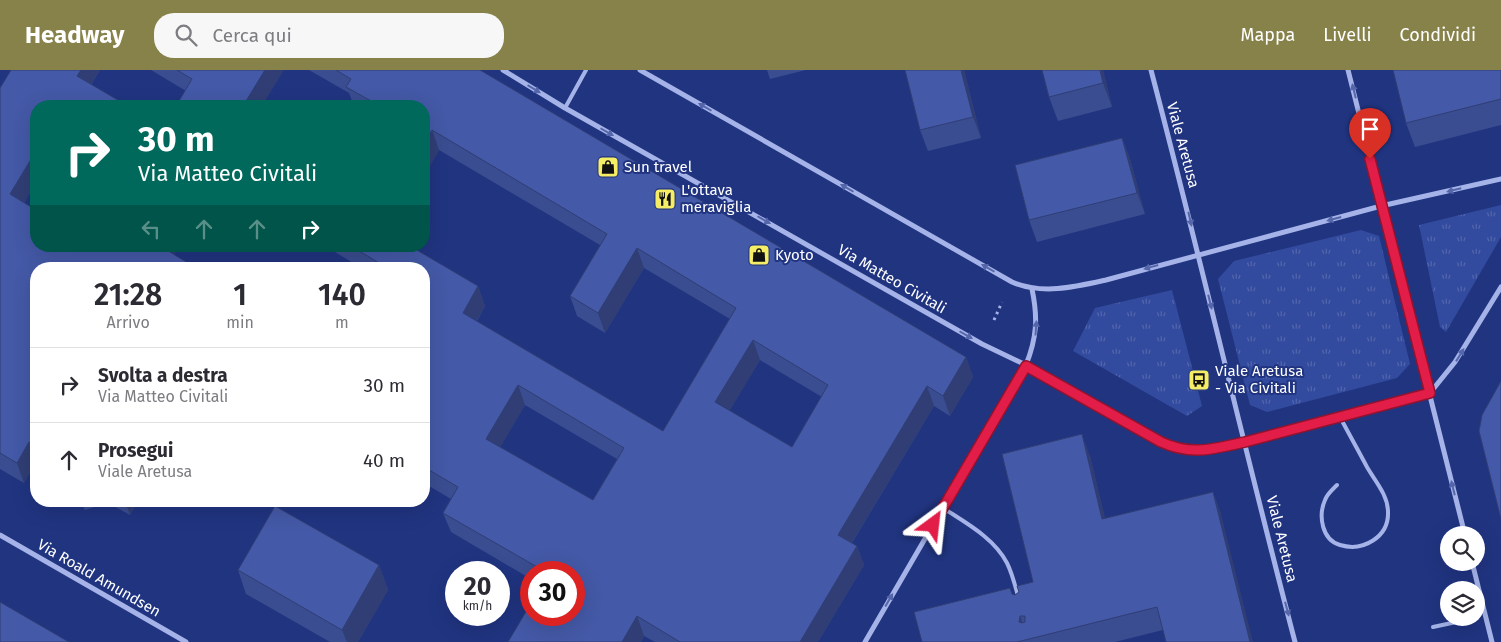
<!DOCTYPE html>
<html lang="it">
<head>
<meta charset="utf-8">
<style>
	:root { --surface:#fff; --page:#f7f7f7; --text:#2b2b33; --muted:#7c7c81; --line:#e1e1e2; --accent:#86824a }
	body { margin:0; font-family:"Fira Sans",sans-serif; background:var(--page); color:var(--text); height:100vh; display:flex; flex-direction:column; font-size:19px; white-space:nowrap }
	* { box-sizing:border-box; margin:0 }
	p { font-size:16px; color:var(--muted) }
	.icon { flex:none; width:28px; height:28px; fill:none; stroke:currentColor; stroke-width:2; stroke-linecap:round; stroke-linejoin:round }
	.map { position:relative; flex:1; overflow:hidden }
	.panel { position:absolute; left:30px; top:192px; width:400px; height:245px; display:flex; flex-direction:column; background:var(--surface); border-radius:20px; box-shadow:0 5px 20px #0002 }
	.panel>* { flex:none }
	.guide { position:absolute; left:30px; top:30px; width:400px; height:152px; border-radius:20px; box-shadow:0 5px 20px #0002; background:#00695c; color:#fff; overflow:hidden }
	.fabs { position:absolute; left:1440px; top:456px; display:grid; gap:10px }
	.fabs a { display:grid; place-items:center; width:45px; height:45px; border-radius:50%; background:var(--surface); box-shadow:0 5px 20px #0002; font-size:25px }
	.speed { position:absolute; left:445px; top:491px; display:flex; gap:10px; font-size:25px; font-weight:700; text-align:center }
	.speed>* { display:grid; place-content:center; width:65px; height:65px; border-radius:50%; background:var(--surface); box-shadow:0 5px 20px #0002; line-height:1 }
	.speed small { font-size:12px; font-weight:400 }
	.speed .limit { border:8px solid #d22; background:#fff; color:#111 }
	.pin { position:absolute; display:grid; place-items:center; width:42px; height:42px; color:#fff; margin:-51px -21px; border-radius:50% 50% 50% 0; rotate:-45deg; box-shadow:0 0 5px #0007 }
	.pin .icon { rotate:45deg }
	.me { position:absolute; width:55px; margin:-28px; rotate:30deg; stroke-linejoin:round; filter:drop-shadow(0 0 4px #0008) }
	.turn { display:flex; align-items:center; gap:18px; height:105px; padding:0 25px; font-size:22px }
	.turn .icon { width:65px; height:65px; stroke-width:2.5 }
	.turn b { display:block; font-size:35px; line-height:42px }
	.lanes { display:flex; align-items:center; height:48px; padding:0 25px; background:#0003; justify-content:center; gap:25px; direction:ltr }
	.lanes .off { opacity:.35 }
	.eta { display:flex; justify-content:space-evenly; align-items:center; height:85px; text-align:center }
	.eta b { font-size:30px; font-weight:600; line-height:35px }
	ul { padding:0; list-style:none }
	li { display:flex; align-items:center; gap:15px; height:75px; padding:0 25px; border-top:1px solid var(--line) }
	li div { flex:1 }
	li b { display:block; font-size:19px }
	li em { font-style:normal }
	header { display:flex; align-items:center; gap:30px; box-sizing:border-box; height:70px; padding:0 25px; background:var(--accent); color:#fff }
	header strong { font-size:24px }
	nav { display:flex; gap:28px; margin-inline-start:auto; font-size:18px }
	.search { width:350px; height:45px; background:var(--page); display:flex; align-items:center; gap:12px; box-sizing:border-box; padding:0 18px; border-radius:20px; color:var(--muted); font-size:19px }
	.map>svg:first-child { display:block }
	.grass { fill:url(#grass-tufts) }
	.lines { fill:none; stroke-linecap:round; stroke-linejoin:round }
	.path { stroke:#a5b3e8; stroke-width:3; stroke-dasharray:2.5 4; stroke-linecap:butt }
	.lane { stroke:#a5b3e8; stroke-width:4 }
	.street { stroke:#a5b3e8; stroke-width:5 }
	.wall { fill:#3a4d90; fill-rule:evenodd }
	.shaded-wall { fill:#303e75 }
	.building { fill:#4459a7; stroke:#303e75; fill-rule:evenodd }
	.oneway { fill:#5567aa }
	.route-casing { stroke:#92132f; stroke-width:12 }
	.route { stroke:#e11d48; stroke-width:9 }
	.labels { text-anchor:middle; stroke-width:4; stroke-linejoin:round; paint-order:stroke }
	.street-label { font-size:15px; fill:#fff; stroke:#203480 }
	.poi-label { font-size:15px; fill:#fff; stroke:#203480; text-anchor:start }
</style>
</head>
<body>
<header>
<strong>Headway</strong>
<div class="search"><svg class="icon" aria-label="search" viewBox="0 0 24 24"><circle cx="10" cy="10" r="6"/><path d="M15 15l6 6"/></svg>Cerca qui</div>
<nav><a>Mappa</a><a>Livelli</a><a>Condividi</a></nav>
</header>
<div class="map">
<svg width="1501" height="572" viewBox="0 0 1501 572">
	<defs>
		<pattern id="grass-tufts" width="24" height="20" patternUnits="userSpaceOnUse" patternTransform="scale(1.25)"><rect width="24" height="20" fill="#334b9e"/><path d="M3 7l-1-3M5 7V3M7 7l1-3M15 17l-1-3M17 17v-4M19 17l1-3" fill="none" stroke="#5266ad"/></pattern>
	</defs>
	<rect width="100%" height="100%" fill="#203480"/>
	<!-- grass -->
	<g class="grass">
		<path d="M1501 135V167L1446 262 1440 257 1419 155Z"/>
		<path d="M1361 160 1379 166 1410 294 1397 308 1267 342 1250 335 1218 209 1234 191Z"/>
		<path d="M1172 220 1202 336 1187 346 1073 281 1095 238Z"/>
	</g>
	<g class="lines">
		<!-- path -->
		<path class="path" d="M994 250 1002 232"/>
		<!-- lane -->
		<g class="lane">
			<path d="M565 38 586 0"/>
			<path d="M1337 415C1332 420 1327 424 1325 430 1318 446 1322 470 1340 475 1363 482 1389 467 1388 442 1388 425 1375 411 1367 397 1358 380 1349 364 1340 347"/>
			<path d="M943 438C966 453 994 468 1007 493 1012 503 1015 515 1018 526"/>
			<path d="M1433 557 1475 548"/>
		</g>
		<!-- street -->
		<g class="street">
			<path d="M503 0 565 38 982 274 1026 295 1161 372 1174 378 1186 380 1215 378 1245 373 1430 323"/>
			<path d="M640 0 1012 212C1042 225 1075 217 1106 210L1381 136 1501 109"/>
			<path d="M1151 0C1201 190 1245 382 1295 572"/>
			<path d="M1348 0 1465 465"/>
			<path d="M1430 323 1455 292 1501 217"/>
			<path d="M0 465 186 572"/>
			<path d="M1472 492 1492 572"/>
			<path d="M865 572 1026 295C1037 267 1038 248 1032 219"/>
		</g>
	</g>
	<!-- wall -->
	<g class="wall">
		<path d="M100 0 91 15 128 36H36V113L24 133 36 199V392L24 413 0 399V18Z"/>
		<path d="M151 0H284L186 21Z"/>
		<path d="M309 0H480L966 287 973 307 950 346 934 336 852 473 857 476 864 495 818 572H655L644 566 641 572H508L574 502H531V509L451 462 443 443 451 429 424 413V199H363L325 176H410L478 216 485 236 477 251 663 361 730 249 644 198 605 263 577 246 570 226 600 175 439 80 424 106V36H354L349 23ZM760 290 822 327 792 377 729 341ZM525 335 617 389 593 430 500 377Z"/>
		<path d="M767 0H806L770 9Z"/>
		<path d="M905 0H964L981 68 928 81 920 60Z"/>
		<path d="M1042 0H1103L1112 37 1058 51 1049 27Z"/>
		<path d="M1501 0V55L1415 77 1406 53Z"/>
		<path d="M1122 68 1130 89 1145 144 1037 172 1029 150Z"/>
		<path d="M1090 386 1105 449 1213 422 1221 444 1163 560 1115 572H922L1012 524 1015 525 1033 512Z"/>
		<path d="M80 431H138L130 445 108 433 85 440Z"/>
		<path d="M379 495 388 520 358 572H330L246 524 238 500Z"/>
	</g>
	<!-- shaded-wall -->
	<g class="shaded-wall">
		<path d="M81 0H100L84 26 77 6Z"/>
		<path d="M265 0H284L262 36H243Z"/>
		<path d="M961 0H964L981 68 973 47Z"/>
		<path d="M1100 0H1103L1112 37 1103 13Z"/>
		<path d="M432 60 439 80 424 106V74Z"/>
		<path d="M1122 68 1130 89 1145 144 1137 123Z"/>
		<path d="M36 81V113L18 144 10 124Z"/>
		<path d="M160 176H179L167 196Z"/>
		<path d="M637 178 644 198 605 263 598 243Z"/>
		<path d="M188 193 190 199H184Z"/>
		<path d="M478 216 485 236 470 262 463 243Z"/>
		<path d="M753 270 760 290 723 352 715 332Z"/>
		<path d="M966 287 973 307 950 346 943 326Z"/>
		<path d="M518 315 525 335 494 388 486 369Z"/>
		<path d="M927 316 934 336 845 484 838 465Z"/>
		<path d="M1082 364 1090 386 1111 472 1102 449Z"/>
		<path d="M29 372 36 392 24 413 17 393Z"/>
		<path d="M1213 422 1221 444 1253 572H1250Z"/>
		<path d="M125 431H138L130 445Z"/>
		<path d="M857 476 864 495 818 572H800Z"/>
		<path d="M379 495 388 520 358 572H347L342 560Z"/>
		<path d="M637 546 644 566 641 572H622Z"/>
		<path d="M1020 546 1028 568 1019 552Z"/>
	</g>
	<!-- building -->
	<g class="building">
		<path d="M11 0H81L77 6 128 36H71L66 33 63 36H36V81L10 124 36 140V176H160L188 193 184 199H36V376L29 372 17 393 0 383V18Z"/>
		<path d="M177 0H265L243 36H176L192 9Z"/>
		<path d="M336 0H480L966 287 943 326 927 316 838 465 857 476 800 572H680L637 546 622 572H508L531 533V545H574V502H546L443 443 458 417 424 397V263L425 260H424V199H389L351 176H410L478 216 463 243 663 361 736 238 637 178 598 243 570 226 607 164 432 60 424 74V36H380L346 17 351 9ZM753 270 828 315 792 377 715 332ZM518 315 624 378 593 430 486 369Z"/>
		<path d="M905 0H961L973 47 920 60Z"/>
		<path d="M1042 0H1100L1103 13 1049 27Z"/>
		<path d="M1393 0H1501V29L1406 53Z"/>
		<path d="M1122 68 1137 123 1029 150 1015 95Z"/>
		<path d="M1501 311V449L1479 361 1482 345Z"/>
		<path d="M1082 364 1102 449 1213 422 1250 572H1166L1157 537 1017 572H922L914 542 1010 518 1012 524 1015 525 1019 522 1017 516 1033 512 1002 384ZM1020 546H1025V552L1022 553 1019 552Z"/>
		<path d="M275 436 379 495 342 560 238 500Z"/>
		<path d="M0 532 69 572H0Z"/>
	</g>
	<!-- one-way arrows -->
	<defs><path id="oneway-solid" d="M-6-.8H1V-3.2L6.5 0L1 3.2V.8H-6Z" transform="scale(1.25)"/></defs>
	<g class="oneway">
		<use href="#oneway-solid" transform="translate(534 19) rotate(31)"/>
		<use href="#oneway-solid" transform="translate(1354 21) rotate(-104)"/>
		<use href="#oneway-solid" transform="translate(705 37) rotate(-150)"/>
		<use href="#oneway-solid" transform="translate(607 62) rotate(30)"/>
		<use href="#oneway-solid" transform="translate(847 118) rotate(-150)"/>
		<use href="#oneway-solid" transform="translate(1454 120) rotate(166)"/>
		<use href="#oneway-solid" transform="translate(1190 149) rotate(77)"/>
		<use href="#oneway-solid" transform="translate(1334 149) rotate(165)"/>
		<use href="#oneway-solid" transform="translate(764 150) rotate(30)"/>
		<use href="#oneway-solid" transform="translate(1151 197) rotate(164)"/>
		<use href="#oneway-solid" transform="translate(988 198) rotate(-150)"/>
		<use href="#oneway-solid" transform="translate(1210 232) rotate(76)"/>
		<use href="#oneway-solid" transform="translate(1036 258) rotate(-86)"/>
		<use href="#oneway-solid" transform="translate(966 265) rotate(30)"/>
		<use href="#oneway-solid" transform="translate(1460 285) rotate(-58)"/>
		<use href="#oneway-solid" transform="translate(1453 418) rotate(-104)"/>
		<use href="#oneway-solid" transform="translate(889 530) rotate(-60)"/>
		<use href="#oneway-solid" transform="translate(1287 539) rotate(75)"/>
	</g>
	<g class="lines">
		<!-- route casing -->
		<g class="route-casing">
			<path id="route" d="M933 455 1026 296 1161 372C1192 386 1213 379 1245 372L1430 323 1370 89"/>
		</g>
		<!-- route -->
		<use href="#route" class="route"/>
	</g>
	<!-- icons -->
	<defs>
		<g id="shop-square" transform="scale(1.125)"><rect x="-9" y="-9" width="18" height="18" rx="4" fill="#f5ed65" stroke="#203480"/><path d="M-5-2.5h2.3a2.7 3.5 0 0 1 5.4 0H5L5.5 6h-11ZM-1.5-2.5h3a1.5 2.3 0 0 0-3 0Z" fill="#111"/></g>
		<g id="restaurant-square" transform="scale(1.125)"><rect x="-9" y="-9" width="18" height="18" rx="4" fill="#f5ed65" stroke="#203480"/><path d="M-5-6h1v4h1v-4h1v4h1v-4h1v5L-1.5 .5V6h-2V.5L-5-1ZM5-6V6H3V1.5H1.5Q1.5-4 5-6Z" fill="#111"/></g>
		<g id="bus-square" transform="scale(1.125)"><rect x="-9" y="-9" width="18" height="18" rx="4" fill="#f5ed65" stroke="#203480"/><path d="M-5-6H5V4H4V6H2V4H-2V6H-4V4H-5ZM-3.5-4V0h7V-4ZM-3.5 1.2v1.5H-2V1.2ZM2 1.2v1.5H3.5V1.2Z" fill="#111"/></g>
	</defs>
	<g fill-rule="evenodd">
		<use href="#shop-square" x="608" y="97"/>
		<use href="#restaurant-square" x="665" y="129"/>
		<use href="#shop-square" x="759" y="185"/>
		<use href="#bus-square" x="1199" y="310"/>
	</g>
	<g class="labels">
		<!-- street labels -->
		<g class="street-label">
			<text transform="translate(1183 75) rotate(75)" y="5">Viale Aretusa</text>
			<text transform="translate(892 209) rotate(30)" y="5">Via Matteo Civitali</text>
			<text transform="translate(1282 469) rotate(76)" y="5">Viale Aretusa</text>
			<text transform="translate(99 508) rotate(30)" y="5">Via Roald Amundsen</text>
		</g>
		<!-- poi labels -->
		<g class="poi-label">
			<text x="624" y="102">Sun travel</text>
			<text x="681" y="125">L'ottava<tspan x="681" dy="17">meraviglia</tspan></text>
			<text x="775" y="190">Kyoto</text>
			<text x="1215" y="306">Viale Aretusa<tspan x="1215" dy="17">- Via Civitali</tspan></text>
		</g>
	</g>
</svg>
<div class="fabs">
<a><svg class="icon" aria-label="search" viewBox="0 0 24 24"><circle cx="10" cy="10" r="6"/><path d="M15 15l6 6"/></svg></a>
<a><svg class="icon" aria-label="layers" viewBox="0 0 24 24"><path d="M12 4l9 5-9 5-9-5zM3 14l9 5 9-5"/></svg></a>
</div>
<div class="speed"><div>20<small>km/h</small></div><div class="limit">30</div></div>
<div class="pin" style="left:1370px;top:89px;background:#d93025"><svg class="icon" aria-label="arrive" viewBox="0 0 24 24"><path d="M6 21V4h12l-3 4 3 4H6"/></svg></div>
<svg class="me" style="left:933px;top:455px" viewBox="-20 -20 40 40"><path d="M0-17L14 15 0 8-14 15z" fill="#e11d48" stroke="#fff" stroke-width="4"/></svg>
<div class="guide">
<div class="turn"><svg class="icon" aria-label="right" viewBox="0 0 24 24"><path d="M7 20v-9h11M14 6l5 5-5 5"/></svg><div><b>30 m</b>Via Matteo Civitali</div></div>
<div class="lanes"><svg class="icon off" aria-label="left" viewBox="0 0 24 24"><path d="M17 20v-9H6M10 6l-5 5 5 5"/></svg><svg class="icon off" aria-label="ahead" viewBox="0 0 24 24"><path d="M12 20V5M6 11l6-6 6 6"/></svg><svg class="icon off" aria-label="ahead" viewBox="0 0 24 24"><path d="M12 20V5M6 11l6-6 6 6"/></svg><svg class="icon" aria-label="right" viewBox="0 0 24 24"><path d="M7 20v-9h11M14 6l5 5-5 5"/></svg></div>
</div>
<section class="panel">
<div class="eta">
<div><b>21:28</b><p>Arrivo</p></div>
<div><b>1</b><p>min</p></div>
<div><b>140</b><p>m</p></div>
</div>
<ul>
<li><svg class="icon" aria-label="right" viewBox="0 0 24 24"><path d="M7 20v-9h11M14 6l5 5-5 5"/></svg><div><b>Svolta a destra</b><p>Via Matteo Civitali</p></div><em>30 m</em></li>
<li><svg class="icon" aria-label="ahead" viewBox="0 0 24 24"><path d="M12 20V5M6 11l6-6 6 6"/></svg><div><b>Prosegui</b><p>Viale Aretusa</p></div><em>40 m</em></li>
</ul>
</section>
</div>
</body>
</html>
